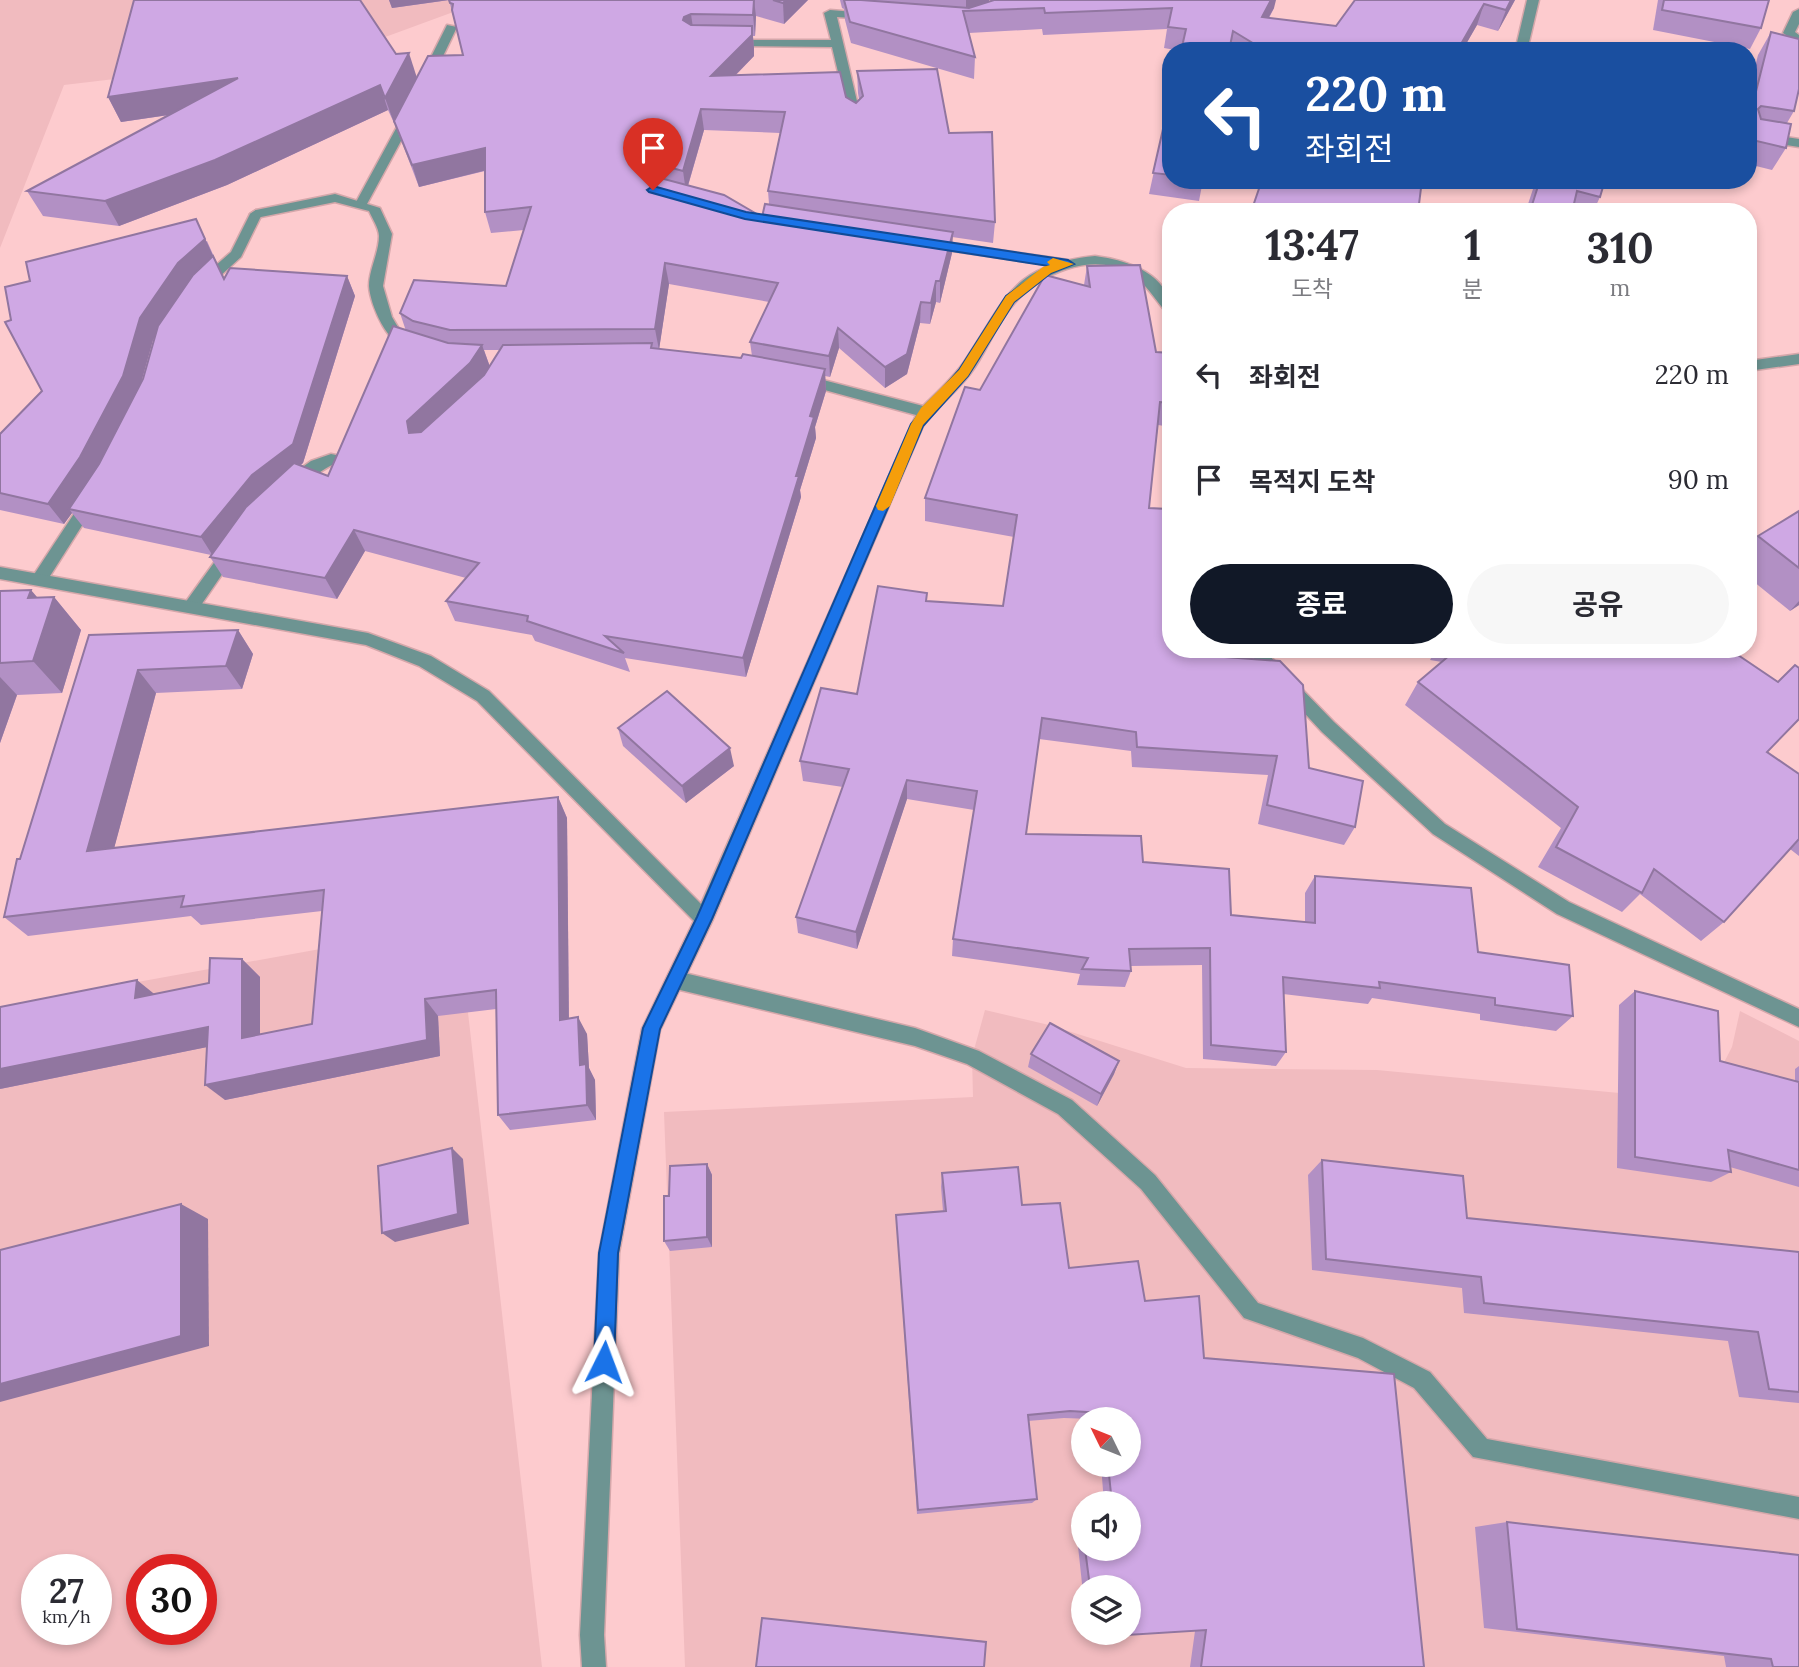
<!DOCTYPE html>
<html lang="ko">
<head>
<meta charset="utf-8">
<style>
	:root { --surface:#fff; --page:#f7f7f7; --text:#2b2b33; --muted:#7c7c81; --accent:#111827 }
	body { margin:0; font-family:Lora,"Noto Sans KR",serif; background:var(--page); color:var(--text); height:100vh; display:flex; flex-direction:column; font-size:26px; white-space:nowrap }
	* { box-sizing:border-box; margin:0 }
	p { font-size:23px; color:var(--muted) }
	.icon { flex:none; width:38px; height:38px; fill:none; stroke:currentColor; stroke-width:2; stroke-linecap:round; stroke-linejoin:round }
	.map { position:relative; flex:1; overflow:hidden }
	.drawer { position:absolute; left:1162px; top:203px; width:595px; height:455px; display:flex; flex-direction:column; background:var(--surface); border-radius:28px; box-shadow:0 4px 10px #0003 }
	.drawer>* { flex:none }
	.hud { position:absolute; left:1162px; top:42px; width:595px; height:147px; border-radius:28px; box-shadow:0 4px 10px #0003; background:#1a4fa0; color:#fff; overflow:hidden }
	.needle { width:46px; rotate:313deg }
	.fabs { position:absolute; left:1071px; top:1407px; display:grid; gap:14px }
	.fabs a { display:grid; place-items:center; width:70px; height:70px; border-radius:50%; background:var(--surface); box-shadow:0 4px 10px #0003; font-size:35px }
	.speed { position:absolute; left:21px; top:1554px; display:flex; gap:14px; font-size:35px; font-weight:700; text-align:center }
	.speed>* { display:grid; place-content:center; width:91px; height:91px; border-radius:50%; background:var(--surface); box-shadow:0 4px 10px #0003; line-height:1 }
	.speed small { font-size:18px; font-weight:400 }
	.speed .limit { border:10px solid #d22; background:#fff; color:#111 }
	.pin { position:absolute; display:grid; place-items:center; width:60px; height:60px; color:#fff; margin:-72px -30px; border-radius:50% 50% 50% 0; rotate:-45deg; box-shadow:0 0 7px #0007 }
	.pin .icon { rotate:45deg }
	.me { position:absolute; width:77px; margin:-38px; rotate:3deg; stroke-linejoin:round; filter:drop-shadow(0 0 5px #0008) }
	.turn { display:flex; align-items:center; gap:24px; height:147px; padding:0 28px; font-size:32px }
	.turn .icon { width:91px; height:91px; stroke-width:2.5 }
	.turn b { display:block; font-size:49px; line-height:60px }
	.eta { display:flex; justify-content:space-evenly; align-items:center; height:119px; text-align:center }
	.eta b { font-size:42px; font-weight:700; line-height:49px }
	.button { display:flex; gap:14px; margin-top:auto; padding:14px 28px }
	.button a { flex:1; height:80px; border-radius:42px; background:var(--accent); color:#fff; font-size:28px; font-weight:700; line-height:80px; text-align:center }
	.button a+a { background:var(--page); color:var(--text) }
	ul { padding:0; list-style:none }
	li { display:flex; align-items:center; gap:21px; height:105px; padding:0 28px }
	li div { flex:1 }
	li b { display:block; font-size:26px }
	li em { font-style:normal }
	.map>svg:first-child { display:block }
	.built { fill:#f1bbbf; fill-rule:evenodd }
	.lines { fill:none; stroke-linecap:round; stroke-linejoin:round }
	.service-casing { stroke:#d5a7aa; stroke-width:3 }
	.minor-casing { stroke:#d5a7aa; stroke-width:3 }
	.service { fill:#6d9492; fill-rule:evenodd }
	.minor { fill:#6d9492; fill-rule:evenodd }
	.wall { fill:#b290c4; fill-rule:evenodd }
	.shaded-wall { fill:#9176a0 }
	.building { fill:#cfa8e4; stroke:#9176a0; stroke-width:2 }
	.route { fill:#1a73e8; stroke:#114b97; stroke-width:2 }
	.slow { fill:#f59e0b }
</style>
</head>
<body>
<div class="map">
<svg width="1799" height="1667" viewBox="0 0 1799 1667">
	<rect width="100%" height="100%" fill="#fdcbce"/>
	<!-- built -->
	<g class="built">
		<path d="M0 0H486L388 36 326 54 64 85 0 248Z"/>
		<path d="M458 924 542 1667H0V1007ZM37 1570H96V1629H37ZM142 1570H201V1629H142Z"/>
		<path d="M985 1010 1049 1025 1186 1068 1377 1070 1704 1101 1732 1047 1740 1011 1799 1041V1667H685L664 1112 973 1097 972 1057ZM1083 1419H1129V1465H1083ZM1083 1503H1129V1549H1083ZM1083 1587H1129V1633H1083Z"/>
	</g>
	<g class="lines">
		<!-- service casing -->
		<g class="service-casing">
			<g id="service">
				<path d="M1799 9V24L1795 32 1799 35V44L1783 33 1793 12Z"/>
				<path d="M830 10 867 13 873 16 867 19 837 17 861 118 855 122 849 118 832 47 732 46 726 43 732 40H831L824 13Z"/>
				<path d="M447 25 457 27 433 77 423 80 421 77Z"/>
				<path d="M405 112 415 115 367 204 366 207H356L355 204Z"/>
				<path d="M256 210 262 214 241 257 207 288H197V282L231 252 250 214Z"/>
				<path d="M931 240 1068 260 1075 264 1068 268 926 247V241Z"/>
				<path d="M331 454 336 455V463C323 468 298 490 286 487V479L311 461Z"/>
				<path d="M90 495 97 501 95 505 45 584H33L31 580 33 576 85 497Z"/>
				<path d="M231 544 236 546 239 550 236 554 197 611H185L183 607 185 603 226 546Z"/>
				<path d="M676 971 915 1028 979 1051 1072 1100 1155 1175 1258 1303 1363 1338 1430 1372 1487 1439 1799 1497V1519L1473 1457 1414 1388 1358 1358 1244 1318 1141 1189 1058 1114 967 1064 915 1046 676 989 669 986 667 980 669 974Z"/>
			</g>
		</g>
		<!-- minor casing -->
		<g class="minor-casing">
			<g id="minor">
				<path d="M1527 0H1539L1527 51H1515Z"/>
				<path d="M1748 131 1799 139V147L1748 139Z"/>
				<path d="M335 194 380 208 392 234 383 286 392 317 402 334 414 341V347C390 353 370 305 369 286 369 269 379 253 379 236 379 228 372 218 369 211L335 202 256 218 250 214 256 210Z"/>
				<path d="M1095 256C1128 260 1171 275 1171 313L1166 312C1154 298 1146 283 1129 273 1092 251 1038 274 1013 305 995 325 987 352 970 374 956 392 937 407 923 426L713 919 660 1030 619 1253 604 1635 606 1667H582L580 1635 599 1253 642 1029 694 921 477 701 419 666 366 645 0 579V567L368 633 431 656 489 691 701 904 916 415 799 383V377L804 375 923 406C937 392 952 379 964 362 1006 301 1009 265 1095 256Z"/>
				<path d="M1799 354V364L1748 371V361Z"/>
				<path d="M1245 649H1263L1334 722 1445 824 1569 902 1799 1009V1027L1557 914 1433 834 1322 732Z"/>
			</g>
		</g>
		<!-- service -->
		<use href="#service" class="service"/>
		<!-- minor -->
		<use href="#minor" class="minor"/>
	</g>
	<!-- wall -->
	<g class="wall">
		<path d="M389 0H808L784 24 756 16 755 36H753L754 56 735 76 846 97 856 103 859 99 858 93 857 71 949 133 995 222 993 243 952 237V253L940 303 936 302 930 324 920 323 907 374 885 388 839 348 830 377 825 376 826 391 815 427 816 438 800 490 801 497 746 677 625 658 630 672 535 641 532 635 455 621 446 601 466 578 365 551 337 599 223 577 210 557 211 555 84 528 72 513 64 524 0 510V434L42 391 11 320 207 241 224 279 347 276 355 296 303 463 300 466 328 476 406 331 400 313 506 286 524 230 491 233 485 212V171L419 187 394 122V123L388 110 227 185 119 226 43 216 27 191 169 115 121 122 108 97 396 54 416 78 463 55 449 0 392 8ZM704 130 780 133 768 191 769 204 762 217 688 186ZM669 284 769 302 750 342 752 356 741 358 659 349ZM155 336 143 379 140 387 153 340ZM484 350H500L490 367Z"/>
		<path d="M840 0H989V1L1274 8 1269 18 1336 26 1355 0H1515L1498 31 1477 25 1462 51H1181L1164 48 1167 29 1043 35 1042 29 969 33 975 57 974 79 851 43 845 20 844 9 842 8Z"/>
		<path d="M1658 0H1769L1761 28 1750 49 1653 30Z"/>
		<path d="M1771 32 1794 111 1787 123 1786 148 1772 170 1748 164V95L1758 55Z"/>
		<path d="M1171 94V180H1203L1199 201 1149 194Z"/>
		<path d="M1536 180H1605L1600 197 1593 212H1521L1524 204H1528Z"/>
		<path d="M1087 266 1156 352 1171 353V427L1158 425 1149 508 1165 615 1198 655 1309 768 1355 827 1344 845 1258 824 1268 775 1132 767 1131 751 1039 739 1026 834 1143 862 1231 915 1305 922V893L1315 876 1478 952 1573 1016 1556 1031 1480 1020V1014L1372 998 1368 1004 1283 994 1286 1052 1276 1066 1203 1059 1202 965 1131 966V971L1125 987 1077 985 1080 974 952 956 953 939 974 810 907 799 857 949 798 933 796 917 843 787 803 781 800 761 857 694 927 601 1003 606 1014 537 925 521V498L980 390 1084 285Z"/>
		<path d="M1799 511V605L1790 611 1748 577V548L1758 536Z"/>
		<path d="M0 591 38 598 54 597 81 630 62 693 17 695 0 743Z"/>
		<path d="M238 630 253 654 242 689 156 693 114 848 558 797 567 818 569 1019 587 1034 589 1068 595 1080 596 1120 510 1130 498 1115 496 1009 438 1016 440 1056 225 1100 207 1047 0 1089 154 994 209 983 242 959 260 977V1034L312 1024 322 911 201 925 191 916 28 936 4 917 20 859 89 635Z"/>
		<path d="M1436 649H1729L1767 752 1799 774V856L1790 849 1724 922 1701 941 1640 894 1622 912 1538 867 1561 828 1405 705 1418 682 1442 662 1430 660Z"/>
		<path d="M618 728 734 766 686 803 623 746Z"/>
		<path d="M1635 991 1720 1061 1795 1081V1069L1799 1066V1187L1730 1167 1731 1172 1711 1182 1617 1168 1619 1005Z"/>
		<path d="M1031 1054 1119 1061 1114 1074 1097 1106 1028 1067Z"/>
		<path d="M1322 1160 1467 1218 1799 1252V1403L1739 1397 1728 1341 1464 1313 1462 1288 1312 1270 1308 1175Z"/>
		<path d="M707 1164 712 1175V1247L670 1251 664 1241 669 1196Z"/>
		<path d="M942 1173 1022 1205 1069 1268 1145 1301 1204 1358 1424 1667H1190L1195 1631 1095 1637 1088 1636 1087 1633H1129V1587H1083V1593L1075 1518 1083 1515V1549H1129V1503H1104L1101 1465H1129V1419H1092L1064 1418 1028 1421 1037 1499 1032 1503 917 1514 896 1215 943 1211 941 1187Z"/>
		<path d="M1507 1522 1799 1667H1726L1724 1656 1484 1628 1475 1527Z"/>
		<path d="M762 1618 983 1641 986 1642Z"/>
	</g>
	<!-- shaded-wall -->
	<g class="shaded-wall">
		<path d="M389 0H449L392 8Z"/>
		<path d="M754 0 756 16 755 36 753 15Z"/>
		<path d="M786 0H808L784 24 783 3Z"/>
		<path d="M966 0H989V10L966 11Z"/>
		<path d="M1271 0H1276L1274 8 1257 38 1262 17Z"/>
		<path d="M1511 0H1515L1498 31 1506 10Z"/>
		<path d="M1484 4 1477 25 1462 51H1457Z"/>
		<path d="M691 14 694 35 683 20 684 17Z"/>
		<path d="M752 26 754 48V56L713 98 711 76Z"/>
		<path d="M409 53 417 78 394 123 385 98Z"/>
		<path d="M238 78 249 103 121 122 108 97Z"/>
		<path d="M380 85 388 110 227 185 119 226 105 201Z"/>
		<path d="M701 109 704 130 686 192 683 171Z"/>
		<path d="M485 148 491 169 419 187 412 165Z"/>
		<path d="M650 162 654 183 648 196 643 164Z"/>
		<path d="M196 219 216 262 190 286 153 340 137 397 95 478 69 509 72 513 64 524 48 504 140 318Z"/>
		<path d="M953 232 952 253 940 303V281Z"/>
		<path d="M665 263 669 284 659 350 655 329Z"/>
		<path d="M347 276 355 296 303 463 263 494 213 556 201 537Z"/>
		<path d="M936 281V302L930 324 931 303Z"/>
		<path d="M921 302 920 323 907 374 885 388V367Z"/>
		<path d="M838 328 839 348 830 377 829 356Z"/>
		<path d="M482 345 490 367 478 385 416 442 409 433 407 421Z"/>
		<path d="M825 369 826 391 815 427 816 438 800 490 801 497 746 677 743 658 810 416Z"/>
		<path d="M354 530 365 551 337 599 325 578Z"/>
		<path d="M31 590 49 611 54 597 81 630 62 693 33 661 28 598Z"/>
		<path d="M1799 601V605L1790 611Z"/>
		<path d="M238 630 253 654 242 689 226 666Z"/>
		<path d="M138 670 156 693 108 871 87 851Z"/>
		<path d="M0 677 17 695 0 743Z"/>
		<path d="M730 748 734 766 686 803 682 786Z"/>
		<path d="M907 780V799L857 949 856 932Z"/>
		<path d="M558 797 567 818 569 1037 560 1020Z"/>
		<path d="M242 959 260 977V1054L242 1038Z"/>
		<path d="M137 980 158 997 135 998Z"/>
		<path d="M425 999 438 1016 440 1056 225 1100 205 1085Z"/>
		<path d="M578 1017 587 1034 589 1068 595 1080 596 1120 587 1105 580 1065Z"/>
		<path d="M208 1027 227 1043 0 1089V1069Z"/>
		<path d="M1119 1061 1114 1074 1097 1106 1101 1094Z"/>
		<path d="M452 1148 463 1159 469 1224 395 1242 382 1233Z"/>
		<path d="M707 1164 712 1175V1247L707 1237Z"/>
		<path d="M181 1204 208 1219 209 1346 0 1402V1384Z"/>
	</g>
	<!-- building -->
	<g class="building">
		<path d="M134 0H360L396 54 409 53 385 98 380 85 215 160 105 201 27 191 238 78 108 97Z"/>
		<path d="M449 0H754L753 15 691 14 684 17 683 20 691 25 752 26V35L711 76 840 72 846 97 856 103 863 96 857 71 937 69 949 133 992 132 995 222 768 191 785 112 701 109 683 171 650 162 643 164 645 174 724 195 762 217 765 204 953 232 940 281H936L931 303 921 302 907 354 885 367 838 328 829 356 750 342 778 283 665 263 655 329 450 330 413 321 400 313 414 280 506 286 531 207 485 212V148L412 165 394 121 428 56 463 55 452 10 453 4 450 3Z"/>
		<path d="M773 0H786L783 3Z"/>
		<path d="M844 0H861L969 8 994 0H1271L1262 17 1336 26 1355 0H1511L1506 10 1484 4 1457 51H1266L1233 31 1229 51H1181L1186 29 1168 27 1172 8 1045 13 1044 8 963 11 975 57 850 22Z"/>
		<path d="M1664 0H1769L1761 28 1662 10Z"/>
		<path d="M1771 32 1799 39V89L1794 111 1761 106 1758 109 1761 119 1791 124 1786 148 1748 139V123Z"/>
		<path d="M1171 94V175L1153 173Z"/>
		<path d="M1262 180H1422L1418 212H1251Z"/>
		<path d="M1540 180H1605L1600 197 1577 191 1572 212H1523L1524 204 1532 205Z"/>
		<path d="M196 219 205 239 178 263 140 318 123 376 80 457 48 504 0 493V434L42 391 5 322 11 320 5 287 30 281 26 262Z"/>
		<path d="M213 256 224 279 230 268 347 276 293 444 252 475 201 537 69 509 99 464 143 379 158 326 193 275Z"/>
		<path d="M1140 265 1156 352 1171 353V403L1160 402 1149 508 1168 509 1165 615 1171 616V649H1198V655L1280 661 1303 685 1309 768 1363 781 1355 827 1267 805 1277 756 1137 747 1136 732 1042 718 1026 834 1141 836 1143 862 1229 869 1231 915 1315 923V876L1471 888 1478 952 1569 965 1573 1016 1495 1005V998L1379 982 1380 988 1283 977 1286 1052 1211 1045 1210 948 1129 949 1131 971 1082 969 1088 958 953 939 977 791 907 780 856 932 796 917 849 769 800 761 821 688 857 694 878 586 927 593 926 601 1003 606 1017 515 925 498 965 387 980 390 1045 275 1090 287 1087 266Z"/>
		<path d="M393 326 448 343 482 345 470 363 407 421 409 433 421 432 484 375 503 345 652 343 651 348 741 358 743 354 825 369 810 416 814 417 796 476H799L743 658 605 636 624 653 527 621 528 616 446 601 479 563 354 530 325 578 210 557 246 507 294 463 328 476Z"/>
		<path d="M1799 511V568L1758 536Z"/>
		<path d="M31 590 28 598 54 597 33 661 0 663V591Z"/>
		<path d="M238 630 226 666 138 670 87 851 558 797 560 1020 578 1017 580 1065 586 1064 587 1105 498 1115 496 990 425 999 427 1040 205 1085 208 1027 0 1069V1007L137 980 135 998 209 983 210 958 242 959V1038L312 1024 324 890 181 907 184 896 4 917 17 859H20L89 635Z"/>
		<path d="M1457 649H1729L1778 682 1795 665 1799 668V719L1767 752 1799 774V839L1724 922 1654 869 1642 893 1556 847 1578 807 1418 682Z"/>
		<path d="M667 691 730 748 682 786 618 728Z"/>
		<path d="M1635 991 1718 1011 1720 1061 1799 1082V1170L1728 1150 1731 1172 1635 1157Z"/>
		<path d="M1050 1023 1119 1061 1101 1094 1031 1054Z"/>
		<path d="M452 1148 458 1214 382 1233 378 1166Z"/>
		<path d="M1322 1160 1463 1176 1467 1218 1799 1252V1392L1769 1389 1758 1332 1484 1303 1481 1277 1326 1259Z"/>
		<path d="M707 1164V1237L664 1241V1196H669L670 1166Z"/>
		<path d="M1018 1167 1022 1205 1060 1203 1069 1268 1138 1261 1145 1301 1199 1296 1204 1358 1394 1374 1424 1667H1201L1206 1630 1095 1637 1094 1633H1129V1587H1090L1085 1549H1129V1503H1112L1108 1465H1129V1419H1104L1103 1413 1070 1411 1028 1415 1037 1499 918 1510 896 1215 946 1211 942 1173Z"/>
		<path d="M181 1204V1336L0 1384V1250Z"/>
		<path d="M1507 1522 1799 1555V1667H1773L1771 1659 1517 1629Z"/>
		<path d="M762 1618 986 1642 984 1667H756Z"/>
	</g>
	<!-- route -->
	<path class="route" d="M653 186 746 212 1068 260 1074 264 1051 273 1014 302 968 376 923 426 712 919 660 1029 618 1253 614 1362 611 1369 604 1372 597 1369 594 1362 599 1253 643 1028 697 917 911 424 959 370 1006 296 1049 266 745 219 649 192 647 190Z"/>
	<!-- slow -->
	<path class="slow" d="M1053 258 1074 264 1051 273 1014 302 968 376 923 425 890 506 883 511 878 510 876 506 911 424 921 408 959 370 1006 296 1043 267 1050 265 1047 262Z"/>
</svg>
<div class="fabs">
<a><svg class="needle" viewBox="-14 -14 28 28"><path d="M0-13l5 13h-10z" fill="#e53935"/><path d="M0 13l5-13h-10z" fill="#7c7c81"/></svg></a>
<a><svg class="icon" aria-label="sound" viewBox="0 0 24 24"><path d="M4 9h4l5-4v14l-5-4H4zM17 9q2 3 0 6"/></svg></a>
<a><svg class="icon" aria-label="layers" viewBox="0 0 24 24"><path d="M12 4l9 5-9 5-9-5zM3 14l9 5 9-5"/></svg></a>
</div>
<div class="speed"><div>27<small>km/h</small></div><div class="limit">30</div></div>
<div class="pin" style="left:653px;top:190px;background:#d93025"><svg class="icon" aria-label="arrive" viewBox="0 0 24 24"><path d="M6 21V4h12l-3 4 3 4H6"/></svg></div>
<svg class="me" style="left:604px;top:1362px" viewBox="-20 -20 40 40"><path d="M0-17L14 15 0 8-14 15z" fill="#1a73e8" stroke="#fff" stroke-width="4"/></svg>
<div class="hud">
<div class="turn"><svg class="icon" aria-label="left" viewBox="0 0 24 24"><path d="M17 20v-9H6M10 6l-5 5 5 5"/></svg><div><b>220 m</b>좌회전</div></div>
</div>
<section class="drawer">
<div class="eta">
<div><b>13:47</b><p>도착</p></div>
<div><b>1</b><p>분</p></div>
<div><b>310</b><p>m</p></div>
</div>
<ul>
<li><svg class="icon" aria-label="left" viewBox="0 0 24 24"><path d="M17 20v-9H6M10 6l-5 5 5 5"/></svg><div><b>좌회전</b></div><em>220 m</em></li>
<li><svg class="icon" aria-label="arrive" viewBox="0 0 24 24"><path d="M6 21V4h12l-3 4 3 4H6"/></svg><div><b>목적지 도착</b></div><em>90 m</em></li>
</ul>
<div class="button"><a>종료</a><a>공유</a></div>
</section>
</div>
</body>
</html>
